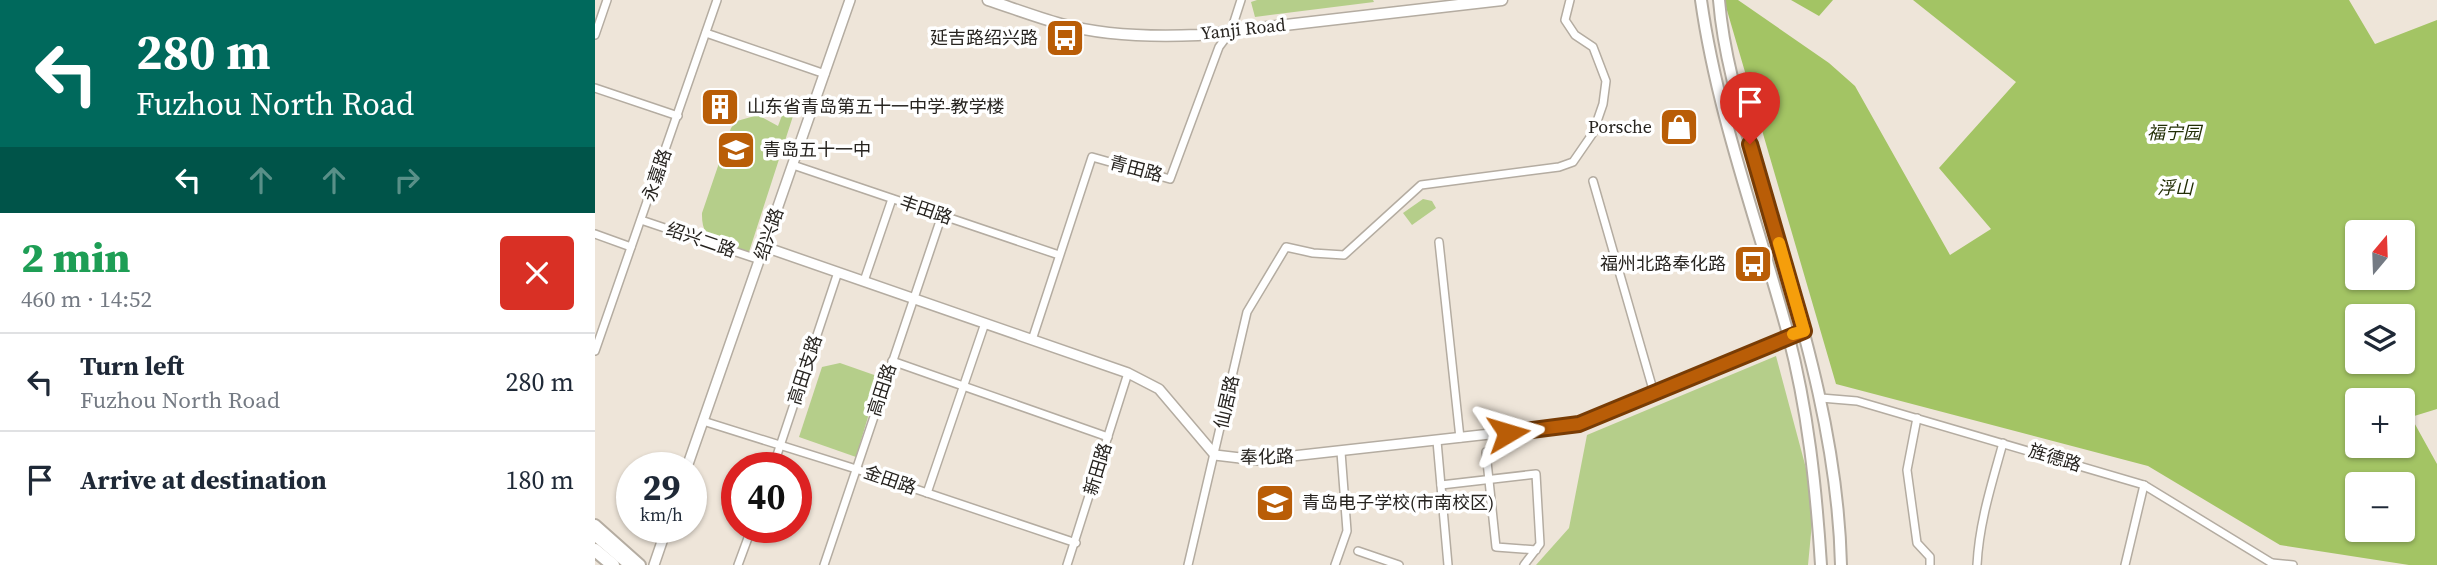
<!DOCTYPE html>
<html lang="en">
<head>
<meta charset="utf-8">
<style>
	:root { --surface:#fff; --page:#f2f2f3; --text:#1f2937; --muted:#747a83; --line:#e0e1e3 }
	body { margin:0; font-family:"Source Serif 4","Noto Sans SC",serif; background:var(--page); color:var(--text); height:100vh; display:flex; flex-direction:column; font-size:26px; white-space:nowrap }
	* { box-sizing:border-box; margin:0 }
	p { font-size:23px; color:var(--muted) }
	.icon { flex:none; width:38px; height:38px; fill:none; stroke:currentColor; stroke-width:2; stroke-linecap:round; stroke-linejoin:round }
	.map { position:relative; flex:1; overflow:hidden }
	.drawer { display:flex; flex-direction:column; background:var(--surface); width:595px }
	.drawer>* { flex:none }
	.hud { background:#00695c; color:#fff; overflow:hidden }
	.needle { width:46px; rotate:19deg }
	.controls { position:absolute; left:1750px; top:220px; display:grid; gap:14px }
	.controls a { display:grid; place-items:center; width:70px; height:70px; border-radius:7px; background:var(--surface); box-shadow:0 2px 5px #0004; font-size:35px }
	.speed { position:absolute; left:21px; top:452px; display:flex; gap:14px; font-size:35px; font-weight:700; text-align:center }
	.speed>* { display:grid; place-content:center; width:91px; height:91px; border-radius:50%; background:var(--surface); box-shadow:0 2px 5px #0004; line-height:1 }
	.speed small { font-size:18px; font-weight:400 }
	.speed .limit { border:10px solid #d22; background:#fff; color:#111 }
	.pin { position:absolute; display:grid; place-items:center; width:60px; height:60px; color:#fff; margin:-72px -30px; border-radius:50% 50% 50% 0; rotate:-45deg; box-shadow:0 0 7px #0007 }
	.pin .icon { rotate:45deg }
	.me { position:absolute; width:77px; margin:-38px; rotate:83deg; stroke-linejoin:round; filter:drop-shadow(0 0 5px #0008) }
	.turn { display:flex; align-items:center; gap:24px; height:147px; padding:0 21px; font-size:32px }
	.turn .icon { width:91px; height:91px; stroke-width:2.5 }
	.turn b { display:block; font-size:49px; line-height:60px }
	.lanes { display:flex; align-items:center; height:66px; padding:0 21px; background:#0003; justify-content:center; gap:35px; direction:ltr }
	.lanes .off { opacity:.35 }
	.round { display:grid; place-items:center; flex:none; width:74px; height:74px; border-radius:7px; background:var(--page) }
	.overview { display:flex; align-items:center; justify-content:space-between; height:119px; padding:0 21px }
	h1 { font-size:42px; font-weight:800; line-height:52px; color:#1e9e55 }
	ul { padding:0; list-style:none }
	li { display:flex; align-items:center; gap:21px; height:98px; padding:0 21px; border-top:2px solid var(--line) }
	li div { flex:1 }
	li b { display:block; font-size:26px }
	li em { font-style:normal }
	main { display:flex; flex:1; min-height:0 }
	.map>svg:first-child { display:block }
	.green { fill:#b5ce8a }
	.forest { fill:#a3c464; fill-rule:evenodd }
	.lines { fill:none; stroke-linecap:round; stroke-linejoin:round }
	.minor-casing { stroke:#b4aca1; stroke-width:10 }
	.tertiary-casing { stroke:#b4aca1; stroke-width:12 }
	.secondary-casing { stroke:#b4aca1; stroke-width:13 }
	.primary-casing { stroke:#b4aca1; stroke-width:14 }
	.trunk-casing { stroke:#b4aca1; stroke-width:16 }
	.minor { stroke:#fff; stroke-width:7 }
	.tertiary { stroke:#fff; stroke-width:9 }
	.secondary { stroke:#fff; stroke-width:10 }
	.primary { stroke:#fff; stroke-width:10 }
	.trunk { stroke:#fff; stroke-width:12 }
	.route-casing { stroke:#783c05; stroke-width:18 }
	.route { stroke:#b95d07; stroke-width:12 }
	.slow { stroke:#f59e0b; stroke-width:12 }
	.labels { text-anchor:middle; stroke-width:7; stroke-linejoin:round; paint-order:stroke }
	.street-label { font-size:18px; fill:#272420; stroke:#fff }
	.poi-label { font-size:18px; fill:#272420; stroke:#fff; text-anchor:end }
	.park-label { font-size:18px; font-style:italic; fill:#222e05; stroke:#fff }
</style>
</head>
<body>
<main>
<section class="drawer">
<div class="hud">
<div class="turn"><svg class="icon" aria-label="left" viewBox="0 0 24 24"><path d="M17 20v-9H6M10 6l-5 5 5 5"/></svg><div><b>280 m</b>Fuzhou North Road</div></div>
<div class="lanes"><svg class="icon" aria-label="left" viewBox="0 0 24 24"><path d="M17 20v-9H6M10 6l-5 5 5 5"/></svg><svg class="icon off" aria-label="ahead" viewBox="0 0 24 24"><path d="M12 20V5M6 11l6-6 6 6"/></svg><svg class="icon off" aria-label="ahead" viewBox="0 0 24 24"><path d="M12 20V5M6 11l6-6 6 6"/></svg><svg class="icon off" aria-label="right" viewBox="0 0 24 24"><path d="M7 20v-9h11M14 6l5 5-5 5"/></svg></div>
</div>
<div class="overview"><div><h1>2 min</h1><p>460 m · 14:52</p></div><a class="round" style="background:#d93025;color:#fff"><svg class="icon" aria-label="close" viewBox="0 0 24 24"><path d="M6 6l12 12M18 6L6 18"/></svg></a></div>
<ul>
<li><svg class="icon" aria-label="left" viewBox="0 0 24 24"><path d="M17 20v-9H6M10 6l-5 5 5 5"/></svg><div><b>Turn left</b><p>Fuzhou North Road</p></div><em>280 m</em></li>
<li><svg class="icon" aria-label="arrive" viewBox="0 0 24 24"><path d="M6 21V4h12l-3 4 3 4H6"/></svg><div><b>Arrive at destination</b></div><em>180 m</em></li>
</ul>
</section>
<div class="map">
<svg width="1842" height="565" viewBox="0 0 1842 565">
	<rect width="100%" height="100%" fill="#eee5d9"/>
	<!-- green -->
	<g class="green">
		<path d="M662 0H778L779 2 660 17 656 2Z"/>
		<path d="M189 110 199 113 154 252C130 244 106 246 107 213L136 128 142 121 163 115 183 126Z"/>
		<path d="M828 199 837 201 841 208 817 225 808 213Z"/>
		<path d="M1181 356 1212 472 1217 523 1213 565H941L974 528 992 435Z"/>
		<path d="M245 363 285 377 261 457 204 437 227 367Z"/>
	</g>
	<!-- forest -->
	<g class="forest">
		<path d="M1129 0H1143L1234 63 1260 86 1355 255 1396 229 1344 168 1421 82 1318 0H1754L1780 44 1842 20V409L1816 417 1842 464V565H1814L1685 545 1553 466 1241 384ZM1762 233H1808V278H1762ZM1762 317H1808V362H1762ZM1762 401H1808V446H1762ZM1762 485H1808V530H1762Z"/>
		<path d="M1196 0H1238L1224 16Z"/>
	</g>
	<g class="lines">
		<!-- minor casing -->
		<g class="minor-casing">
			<g id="minor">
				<path d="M111 33 230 74"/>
				<path d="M0 35 12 0"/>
				<path d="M0 88 83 116"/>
				<path d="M198 165 464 255"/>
				<path d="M998 181 1059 393"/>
				<path d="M46 220 165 260"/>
				<path d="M0 234 36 247"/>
				<path d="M844 242 865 438"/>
				<path d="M269 281 297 199"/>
				<path d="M437 340 497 157 575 179 624 47 636 31 646 0"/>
				<path d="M0 351 122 0"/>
				<path d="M297 361 513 437"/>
				<path d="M1226 398 1262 401 1549 485 1680 565"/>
				<path d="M1322 418 1312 470 1322 543 1335 557V565"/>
				<path d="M108 421 261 469 481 543"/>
				<path d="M842 441 853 565"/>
				<path d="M891 452 901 547 941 550"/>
				<path d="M178 467 243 272"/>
				<path d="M846 485 941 474 945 544 929 565"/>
				<path d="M332 493 390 323"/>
				<path d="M763 551 804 565"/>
				<path d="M1677 563 1698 565"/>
				<path d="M143 565 157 527"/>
				<path d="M229 565 347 215"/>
				<path d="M472 565 533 373"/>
				<path d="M593 565 652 312 691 247 718 253 749 255 826 185 964 167 978 162 998 133 1008 104 1011 81 998 47 980 35 970 20 975 0"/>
				<path d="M740 565 752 531 746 452"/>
				<path d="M1382 565C1384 523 1397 483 1408 443"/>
				<path d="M1530 565 1549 485"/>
			</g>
		</g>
		<!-- tertiary casing -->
		<g class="tertiary-casing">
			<g id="tertiary">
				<path d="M170 247 533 373 564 389 620 455 662 460 984 424 1209 331"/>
				<path d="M92 467 255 0"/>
				<path d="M59 565 72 527"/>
			</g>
		</g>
		<!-- secondary casing -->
		<g class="secondary-casing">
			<path id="secondary" d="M393 0C417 8 441 17 466 24 510 36 558 37 603 35L907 0"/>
		</g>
		<!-- primary casing -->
		<g class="primary-casing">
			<g id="primary">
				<path d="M1106 0C1122 114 1163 223 1193 334 1213 410 1221 487 1226 565"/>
				<path d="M1124 0C1129 62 1149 122 1166 181 1202 307 1243 432 1246 565"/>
				<path d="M0 525 45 565"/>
			</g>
		</g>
		<!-- trunk casing -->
		<g class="trunk-casing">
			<g id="trunk">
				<path d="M0 534 36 565"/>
				<path d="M0 550 18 565"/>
			</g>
		</g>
		<!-- minor -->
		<use href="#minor" class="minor"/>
		<!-- tertiary -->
		<use href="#tertiary" class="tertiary"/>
		<!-- secondary -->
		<use href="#secondary" class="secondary"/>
		<!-- primary -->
		<use href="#primary" class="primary"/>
		<!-- trunk -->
		<use href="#trunk" class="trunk"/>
	</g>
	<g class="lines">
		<!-- route casing -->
		<g class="route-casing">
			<path id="route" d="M913 433 984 424 1209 331 1155 144"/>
		</g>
		<!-- route -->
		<use href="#route" class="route"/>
		<!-- slow -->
		<path class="slow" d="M1184 243 1209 331 1198 334"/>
	</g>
	<!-- icons -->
	<defs>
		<g id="bus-square" transform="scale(2.0125)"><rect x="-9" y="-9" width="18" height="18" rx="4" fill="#b95d07" stroke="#fff"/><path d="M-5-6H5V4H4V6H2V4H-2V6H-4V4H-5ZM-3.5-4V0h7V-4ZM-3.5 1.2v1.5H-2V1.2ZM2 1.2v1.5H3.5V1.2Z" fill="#fff"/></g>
		<g id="building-square" transform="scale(2.0125)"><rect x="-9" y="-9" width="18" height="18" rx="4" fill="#b95d07" stroke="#fff"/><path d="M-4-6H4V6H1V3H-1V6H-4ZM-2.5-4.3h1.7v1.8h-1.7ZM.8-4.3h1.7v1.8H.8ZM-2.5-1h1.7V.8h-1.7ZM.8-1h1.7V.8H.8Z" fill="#fff"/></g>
		<g id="shop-square" transform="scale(2.0125)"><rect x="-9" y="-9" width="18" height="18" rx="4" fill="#b95d07" stroke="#fff"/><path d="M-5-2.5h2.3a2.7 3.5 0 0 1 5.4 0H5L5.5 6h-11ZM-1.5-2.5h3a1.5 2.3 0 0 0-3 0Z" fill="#fff"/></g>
		<g id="school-square" transform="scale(2.0125)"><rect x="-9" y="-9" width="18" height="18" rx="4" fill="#b95d07" stroke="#fff"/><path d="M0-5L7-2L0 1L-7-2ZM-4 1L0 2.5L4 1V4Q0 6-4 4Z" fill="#fff"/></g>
	</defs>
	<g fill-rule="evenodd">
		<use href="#bus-square" x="470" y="38"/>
		<use href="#building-square" x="125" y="107"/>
		<use href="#shop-square" x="1084" y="127"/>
		<use href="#school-square" x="141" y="150"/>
		<use href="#bus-square" x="1158" y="264"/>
		<use href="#school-square" x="680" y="503"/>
	</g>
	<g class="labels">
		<!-- street labels -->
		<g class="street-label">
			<text transform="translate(648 29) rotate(-6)" y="6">Yanji Road</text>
			<text transform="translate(541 169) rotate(15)" y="6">青田路</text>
			<text transform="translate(62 175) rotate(-71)" y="6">永嘉路</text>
			<text transform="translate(331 210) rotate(19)" y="6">丰田路</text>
			<text transform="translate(174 234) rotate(-71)" y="6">绍兴路</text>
			<text transform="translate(106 240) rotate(19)" y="6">绍兴二路</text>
			<text transform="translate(210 370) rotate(-72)" y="6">高田支路</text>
			<text transform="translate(287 390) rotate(-72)" y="6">高田路</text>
			<text transform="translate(632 402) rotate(-77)" y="6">仙居路</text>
			<text transform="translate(672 457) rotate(-1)" y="6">奉化路</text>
			<text transform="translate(1460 458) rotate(17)" y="6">旌德路</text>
			<text transform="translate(503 469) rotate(-73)" y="6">新田路</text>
			<text transform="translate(295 480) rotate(19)" y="6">金田路</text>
		</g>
		<!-- poi labels -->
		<g class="poi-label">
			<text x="443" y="44">延吉路绍兴路</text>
			<text x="152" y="113" text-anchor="start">山东省青岛第五十一中学-教学楼</text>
			<text x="1057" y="133">Porsche</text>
			<text x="168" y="156" text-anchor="start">青岛五十一中</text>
			<text x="1131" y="270">福州北路奉化路</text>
			<text x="707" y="509" text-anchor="start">青岛电子学校(市南校区)</text>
		</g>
		<!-- park labels -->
		<g class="park-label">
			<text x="1579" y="139">福宁园</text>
			<text x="1580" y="194">浮山</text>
		</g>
	</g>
</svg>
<div class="controls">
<a><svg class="needle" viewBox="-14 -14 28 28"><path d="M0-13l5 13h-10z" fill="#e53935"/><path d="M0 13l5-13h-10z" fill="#747a83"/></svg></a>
<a><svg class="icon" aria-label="layers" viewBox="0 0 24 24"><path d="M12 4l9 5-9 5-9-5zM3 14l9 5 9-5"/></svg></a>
<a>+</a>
<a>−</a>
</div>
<div class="speed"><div>29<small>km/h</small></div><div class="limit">40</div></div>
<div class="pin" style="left:1155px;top:144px;background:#d93025"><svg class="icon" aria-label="arrive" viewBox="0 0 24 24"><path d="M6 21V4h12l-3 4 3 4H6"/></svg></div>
<svg class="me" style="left:913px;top:433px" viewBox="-20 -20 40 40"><path d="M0-17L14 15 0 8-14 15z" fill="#b95d07" stroke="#fff" stroke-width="4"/></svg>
</div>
</main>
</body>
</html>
